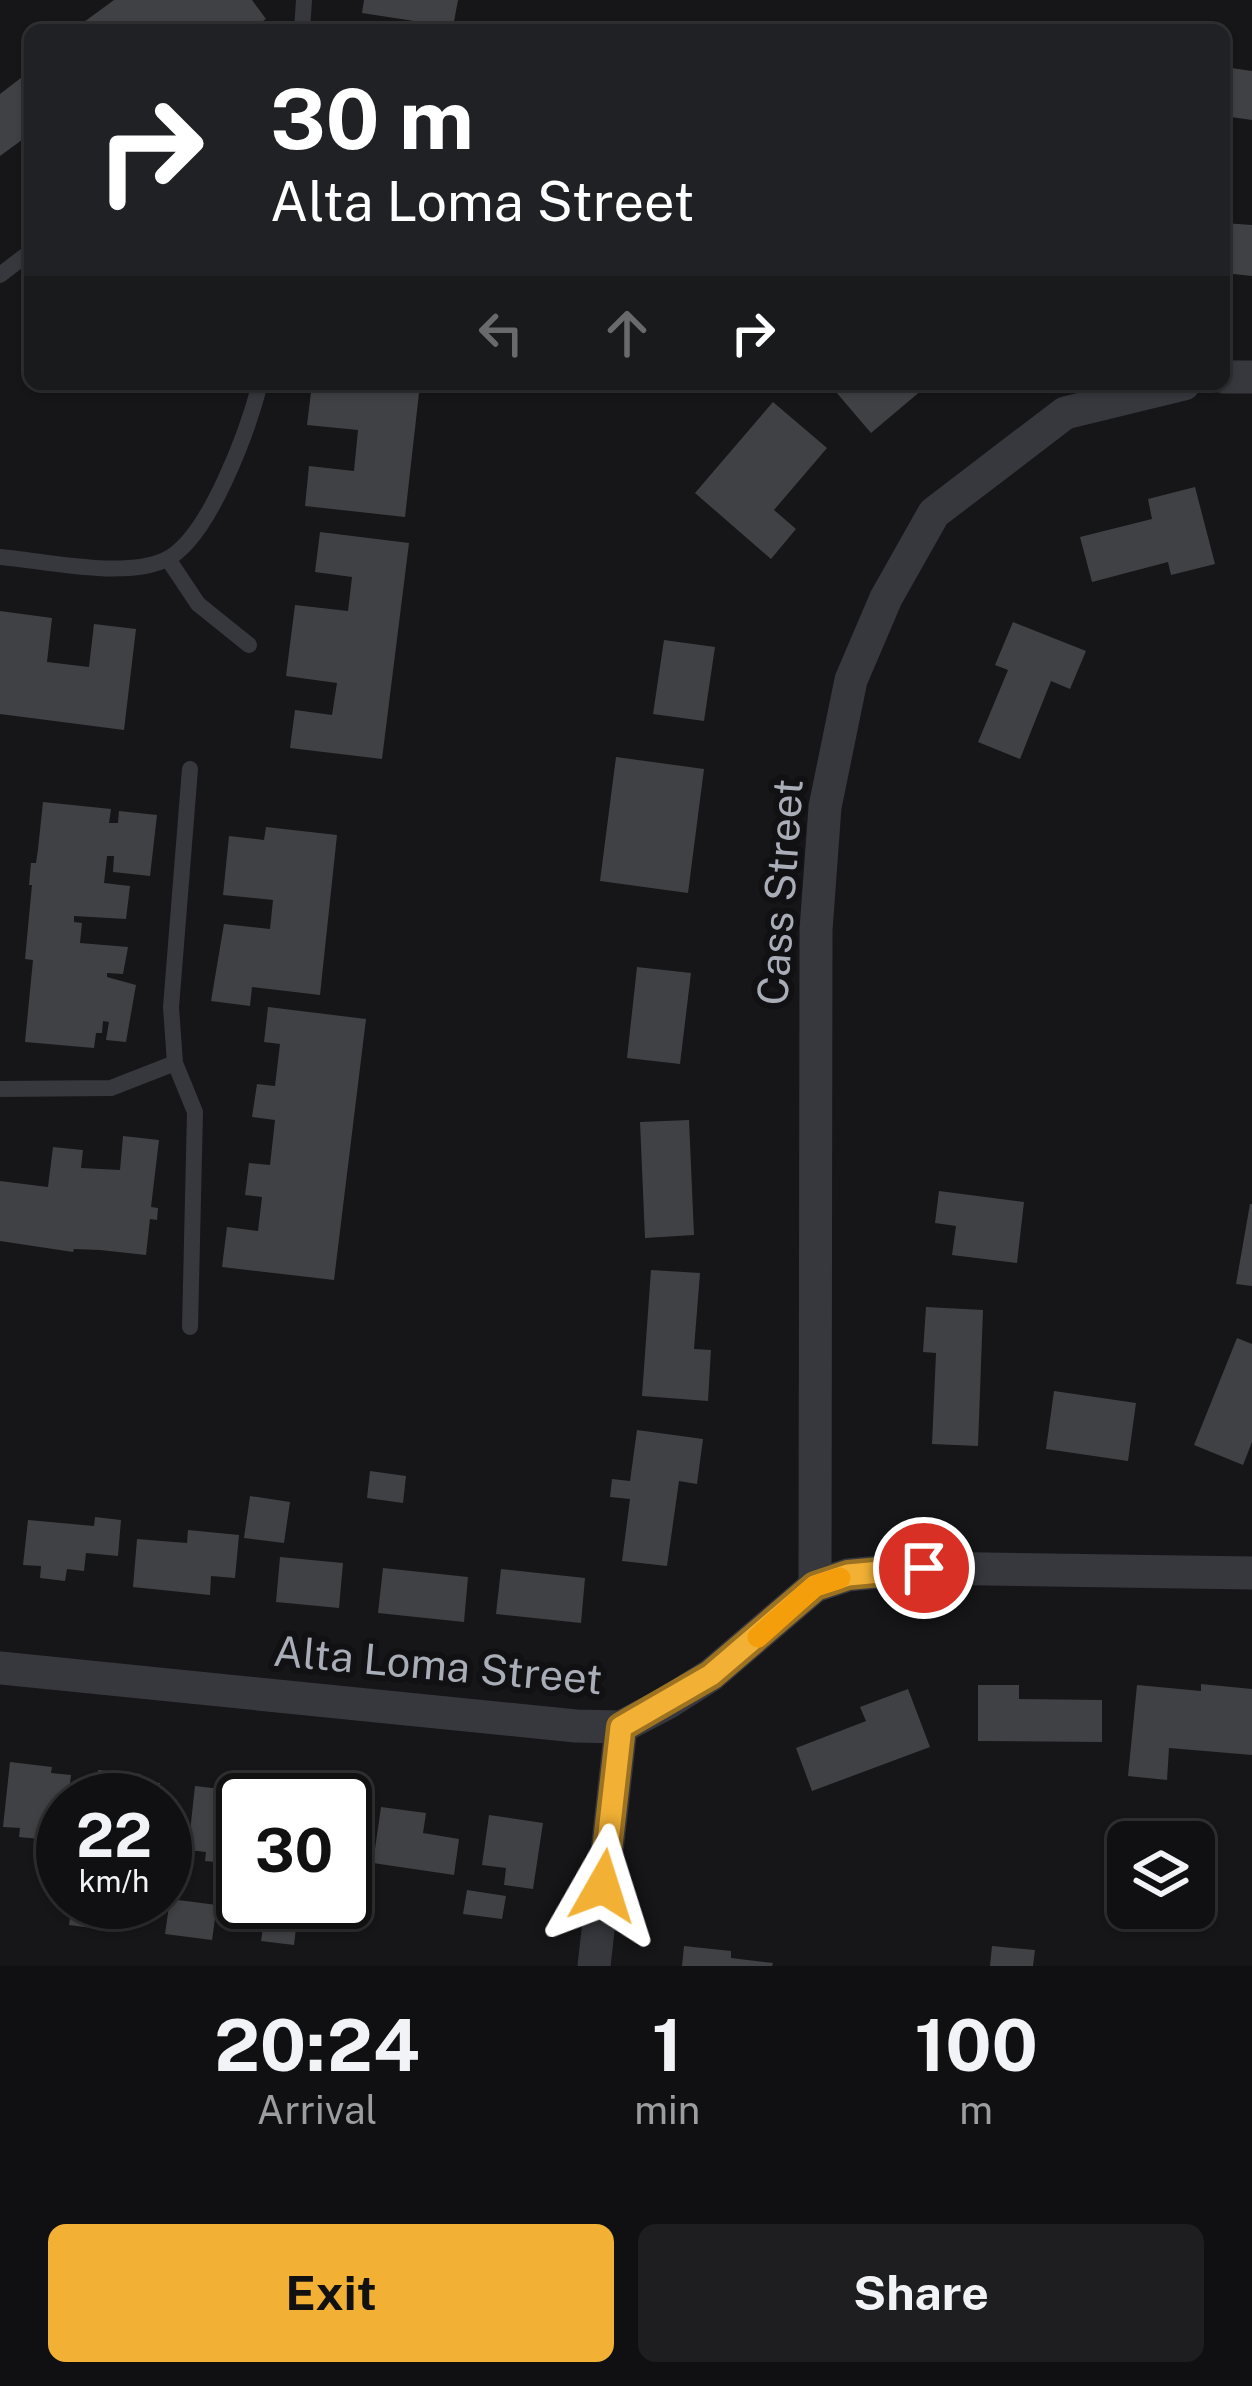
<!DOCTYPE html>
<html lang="en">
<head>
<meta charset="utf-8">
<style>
	:root { --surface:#101012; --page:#1e1e20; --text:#f1f3f6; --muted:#9c9d9f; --line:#303032; --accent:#f2b134 }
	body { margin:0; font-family:"Public Sans",sans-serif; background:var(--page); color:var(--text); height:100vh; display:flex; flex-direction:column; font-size:45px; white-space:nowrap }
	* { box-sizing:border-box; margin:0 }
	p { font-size:39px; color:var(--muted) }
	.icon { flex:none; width:66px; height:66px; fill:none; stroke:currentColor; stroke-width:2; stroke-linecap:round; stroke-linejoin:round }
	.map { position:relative; height:1966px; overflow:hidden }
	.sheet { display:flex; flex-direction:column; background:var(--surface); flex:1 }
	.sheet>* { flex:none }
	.hud { position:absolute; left:24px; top:24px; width:1206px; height:366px; border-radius:18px; box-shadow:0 3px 9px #0004,0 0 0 3px var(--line); background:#202124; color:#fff; overflow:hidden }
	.buttons { position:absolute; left:1107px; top:1821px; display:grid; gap:24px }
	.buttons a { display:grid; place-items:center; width:108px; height:108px; border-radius:18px; background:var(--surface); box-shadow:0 3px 9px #0004,0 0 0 3px var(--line); font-size:60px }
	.speed { position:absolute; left:36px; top:1773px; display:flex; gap:24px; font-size:60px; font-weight:700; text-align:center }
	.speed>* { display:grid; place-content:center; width:156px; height:156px; border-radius:50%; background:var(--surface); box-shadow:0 3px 9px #0004,0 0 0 3px var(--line); line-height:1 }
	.speed small { font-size:30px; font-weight:400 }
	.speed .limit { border:6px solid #111; border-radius:18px; background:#fff; color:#111 }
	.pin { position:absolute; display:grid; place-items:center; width:102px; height:102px; color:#fff; margin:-51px; border:6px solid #fff; border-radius:50%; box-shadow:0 3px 12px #0007 }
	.me { position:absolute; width:132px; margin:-66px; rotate:6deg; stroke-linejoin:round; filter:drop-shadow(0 0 9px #0008) }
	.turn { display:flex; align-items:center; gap:42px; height:252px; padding:0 48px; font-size:54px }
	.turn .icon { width:156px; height:156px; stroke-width:2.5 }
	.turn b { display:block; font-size:84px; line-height:102px }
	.lanes { display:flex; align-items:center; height:114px; padding:0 48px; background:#0003; justify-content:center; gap:60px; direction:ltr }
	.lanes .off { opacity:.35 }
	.eta { display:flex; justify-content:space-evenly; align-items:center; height:204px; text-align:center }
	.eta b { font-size:72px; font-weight:700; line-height:84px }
	.cta { display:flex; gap:24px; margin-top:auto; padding:24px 48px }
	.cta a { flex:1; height:138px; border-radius:18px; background:var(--accent); color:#111; font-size:48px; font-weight:700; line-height:138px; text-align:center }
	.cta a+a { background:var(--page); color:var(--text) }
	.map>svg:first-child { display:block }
	.building { fill:#404145 }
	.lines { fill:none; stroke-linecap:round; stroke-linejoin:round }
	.lane { stroke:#37383d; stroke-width:16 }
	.street { stroke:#37383d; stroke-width:33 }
	.route-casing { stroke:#9d7322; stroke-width:30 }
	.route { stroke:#f2b134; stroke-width:21 }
	.slow { stroke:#f59e0b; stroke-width:21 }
	.labels { text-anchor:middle; stroke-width:12; stroke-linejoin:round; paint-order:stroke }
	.street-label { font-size:42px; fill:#a8adb8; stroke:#111113 }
</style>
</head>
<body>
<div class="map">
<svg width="1252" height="1966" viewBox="0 0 1252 1966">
	<rect width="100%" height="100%" fill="#161618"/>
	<!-- building -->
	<g class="building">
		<path d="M114 0H252L266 19 250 30H73Z"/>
		<path d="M364 0H458L453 27 362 13Z"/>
		<path d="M1224 67 1252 71V120L1224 116Z"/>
		<path d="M30 71V134L0 156V94Z"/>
		<path d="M1224 223 1252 225V276L1224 273Z"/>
		<path d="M312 384H420L405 517 305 506 309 466 354 471 358 430 307 425Z"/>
		<path d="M845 384H929L871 433 836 392Z"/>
		<path d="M773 402 827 448 774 510 796 529 771 559 695 493Z"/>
		<path d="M1195 487 1215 564 1171 575 1168 562 1092 582 1080 537 1152 519 1148 499Z"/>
		<path d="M320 532 409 543 382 759 290 748 295 710 332 715 337 683 286 676 295 605 348 611 352 577 315 572Z"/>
		<path d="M0 611 52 618 47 662 89 667 94 624 136 629 124 730 0 714Z"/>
		<path d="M1013 622 1086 651 1070 689 1051 681 1020 759 978 742 1008 670 995 665Z"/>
		<path d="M664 640 715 647 704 721 653 714Z"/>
		<path d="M616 757 704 769 688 893 600 881Z"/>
		<path d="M43 802 111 809 109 823H118L119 811 157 815 150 876 113 872 114 856H107L104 883 130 886 126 919 74 916V922L82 923 80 943 128 947 123 974 107 973V977L136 985 126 1042 106 1040 109 1022 103 1021 102 1033H96L94 1048 25 1042 33 960 25 959 32 885H29L31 863H36L38 849Z"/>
		<path d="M266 827 337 835 320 995 252 987 250 1006 211 1001 224 924 270 929 273 900 223 895 229 836 264 840Z"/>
		<path d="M637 967 691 973 680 1064 627 1058Z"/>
		<path d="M268 1007 366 1019 334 1280 222 1267 227 1227 258 1231 262 1197 245 1195 249 1163 270 1165 275 1120 252 1117 257 1084 275 1086 280 1044 264 1042Z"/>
		<path d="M689 1120 694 1235 645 1238 640 1122Z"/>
		<path d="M123 1136 159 1140 151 1207 158 1208 157 1220 150 1219 146 1255 100 1250 74 1249 73 1252 0 1241V1181L48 1187 53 1147 83 1150 81 1168 120 1170Z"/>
		<path d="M939 1191 1024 1202 1017 1263 952 1255 956 1226 935 1223Z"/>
		<path d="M1250 1204H1252V1286L1236 1284Z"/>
		<path d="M651 1270 700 1273 694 1349 711 1350 708 1401 642 1396Z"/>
		<path d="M926 1307 983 1310 978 1446 932 1444 936 1353 923 1352Z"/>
		<path d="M1237 1338 1252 1344V1442L1243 1465 1194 1445Z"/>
		<path d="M1054 1391 1136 1403 1128 1461 1046 1449Z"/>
		<path d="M637 1430 703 1439 697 1484 679 1481 667 1566 622 1561 630 1499 610 1497 612 1479 630 1481Z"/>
		<path d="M370 1471 406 1476 403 1503 367 1498Z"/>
		<path d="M250 1496 290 1502 284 1543 244 1538Z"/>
		<path d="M95 1517 121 1520 118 1556 86 1553 84 1571 67 1569 65 1581 40 1578 41 1566 23 1565 28 1520 94 1526Z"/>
		<path d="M188 1530 239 1535 235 1578 211 1576 210 1595 133 1587 137 1539 187 1543Z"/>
		<path d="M280 1557 343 1563 339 1608 276 1602Z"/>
		<path d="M383 1568 468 1577 464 1622 378 1613Z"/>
		<path d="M501 1569 585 1578 581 1623 496 1614Z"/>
		<path d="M1201 1684 1252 1689V1755L1169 1748 1167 1780 1128 1776 1137 1685 1201 1691Z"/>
		<path d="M978 1685H1019V1699L1102 1700V1742L978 1741Z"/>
		<path d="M908 1689 930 1747 812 1791 796 1748 866 1721 860 1707Z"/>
		<path d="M10 1762 52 1767 51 1773 71 1775 68 1800H63V1827L42 1824 40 1839 19 1837 20 1828 3 1827Z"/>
		<path d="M98 1770 141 1774V1781L160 1783 158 1800H95Z"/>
		<path d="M195 1786 238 1791 237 1798H243V1850L228 1848 226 1863 205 1861 206 1852 188 1850Z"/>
		<path d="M290 1792 333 1797V1800H289Z"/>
		<path d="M381 1807 426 1813 423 1833 459 1839 454 1875 373 1863Z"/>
		<path d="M489 1815 543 1823 533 1889 504 1885 506 1868 482 1865Z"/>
		<path d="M467 1890 506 1896 502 1919 463 1914Z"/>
		<path d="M170 1899 217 1905 212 1940 165 1934Z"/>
		<path d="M72 1902H103L100 1929 69 1925Z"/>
		<path d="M266 1908 298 1912 294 1945 261 1941Z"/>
		<path d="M684 1946 731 1951V1958L773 1963 772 1966H682Z"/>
		<path d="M992 1946 1035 1950 1033 1966H990Z"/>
	</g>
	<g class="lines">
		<!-- lane -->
		<g class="lane">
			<path d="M302 30 304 0"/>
			<path d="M0 275 30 252"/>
			<path d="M0 557C46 561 123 579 165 560 209 540 248 429 260 384"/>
			<path d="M168 559 198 604 249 645"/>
			<path d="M0 1089 111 1088 175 1063"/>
			<path d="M190 1327 195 1112 175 1063 171 1007 190 769"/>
		</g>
		<!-- street -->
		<g class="street">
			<path d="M1224 377H1252"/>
			<path d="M815 1586 816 930 825 807 851 680 886 598 934 513 1065 413 1184 384"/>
			<path d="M0 1668 576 1726 621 1727 667 1703 711 1675 815 1586 848 1575 924 1568 1252 1573"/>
			<path d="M594 1966 621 1727"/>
		</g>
	</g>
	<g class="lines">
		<!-- route casing -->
		<g class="route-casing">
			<path id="route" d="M603 1886 621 1727 711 1675 815 1586 848 1575 924 1568"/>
		</g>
		<!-- route -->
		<use href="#route" class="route"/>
		<!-- slow -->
		<path class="slow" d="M758 1637 815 1586 840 1578"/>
	</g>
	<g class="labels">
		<!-- street labels -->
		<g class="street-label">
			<text transform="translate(780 892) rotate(-86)" y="15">Cass Street</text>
			<text transform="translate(438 1665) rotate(5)" y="15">Alta Loma Street</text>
		</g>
	</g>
</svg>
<div class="buttons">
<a><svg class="icon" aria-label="layers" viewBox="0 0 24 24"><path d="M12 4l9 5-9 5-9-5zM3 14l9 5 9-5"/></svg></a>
</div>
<div class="speed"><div>22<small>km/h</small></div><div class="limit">30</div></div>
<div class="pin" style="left:924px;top:1568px;background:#d93025"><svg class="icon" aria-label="arrive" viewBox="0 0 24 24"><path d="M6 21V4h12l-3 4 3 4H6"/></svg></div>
<svg class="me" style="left:603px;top:1886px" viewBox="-20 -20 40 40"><path d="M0-17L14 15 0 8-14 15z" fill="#f2b134" stroke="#fff" stroke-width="4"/></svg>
<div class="hud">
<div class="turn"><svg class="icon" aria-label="right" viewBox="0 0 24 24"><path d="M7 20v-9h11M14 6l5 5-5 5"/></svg><div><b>30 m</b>Alta Loma Street</div></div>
<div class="lanes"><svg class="icon off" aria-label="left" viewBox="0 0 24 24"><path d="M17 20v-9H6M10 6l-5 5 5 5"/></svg><svg class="icon off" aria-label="ahead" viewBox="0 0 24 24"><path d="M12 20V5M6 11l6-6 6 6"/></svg><svg class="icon" aria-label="right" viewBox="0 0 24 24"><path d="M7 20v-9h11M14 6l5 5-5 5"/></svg></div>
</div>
</div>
<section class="sheet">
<div class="eta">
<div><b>20:24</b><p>Arrival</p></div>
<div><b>1</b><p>min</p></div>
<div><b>100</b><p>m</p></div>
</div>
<div class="cta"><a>Exit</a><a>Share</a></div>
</section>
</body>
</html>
